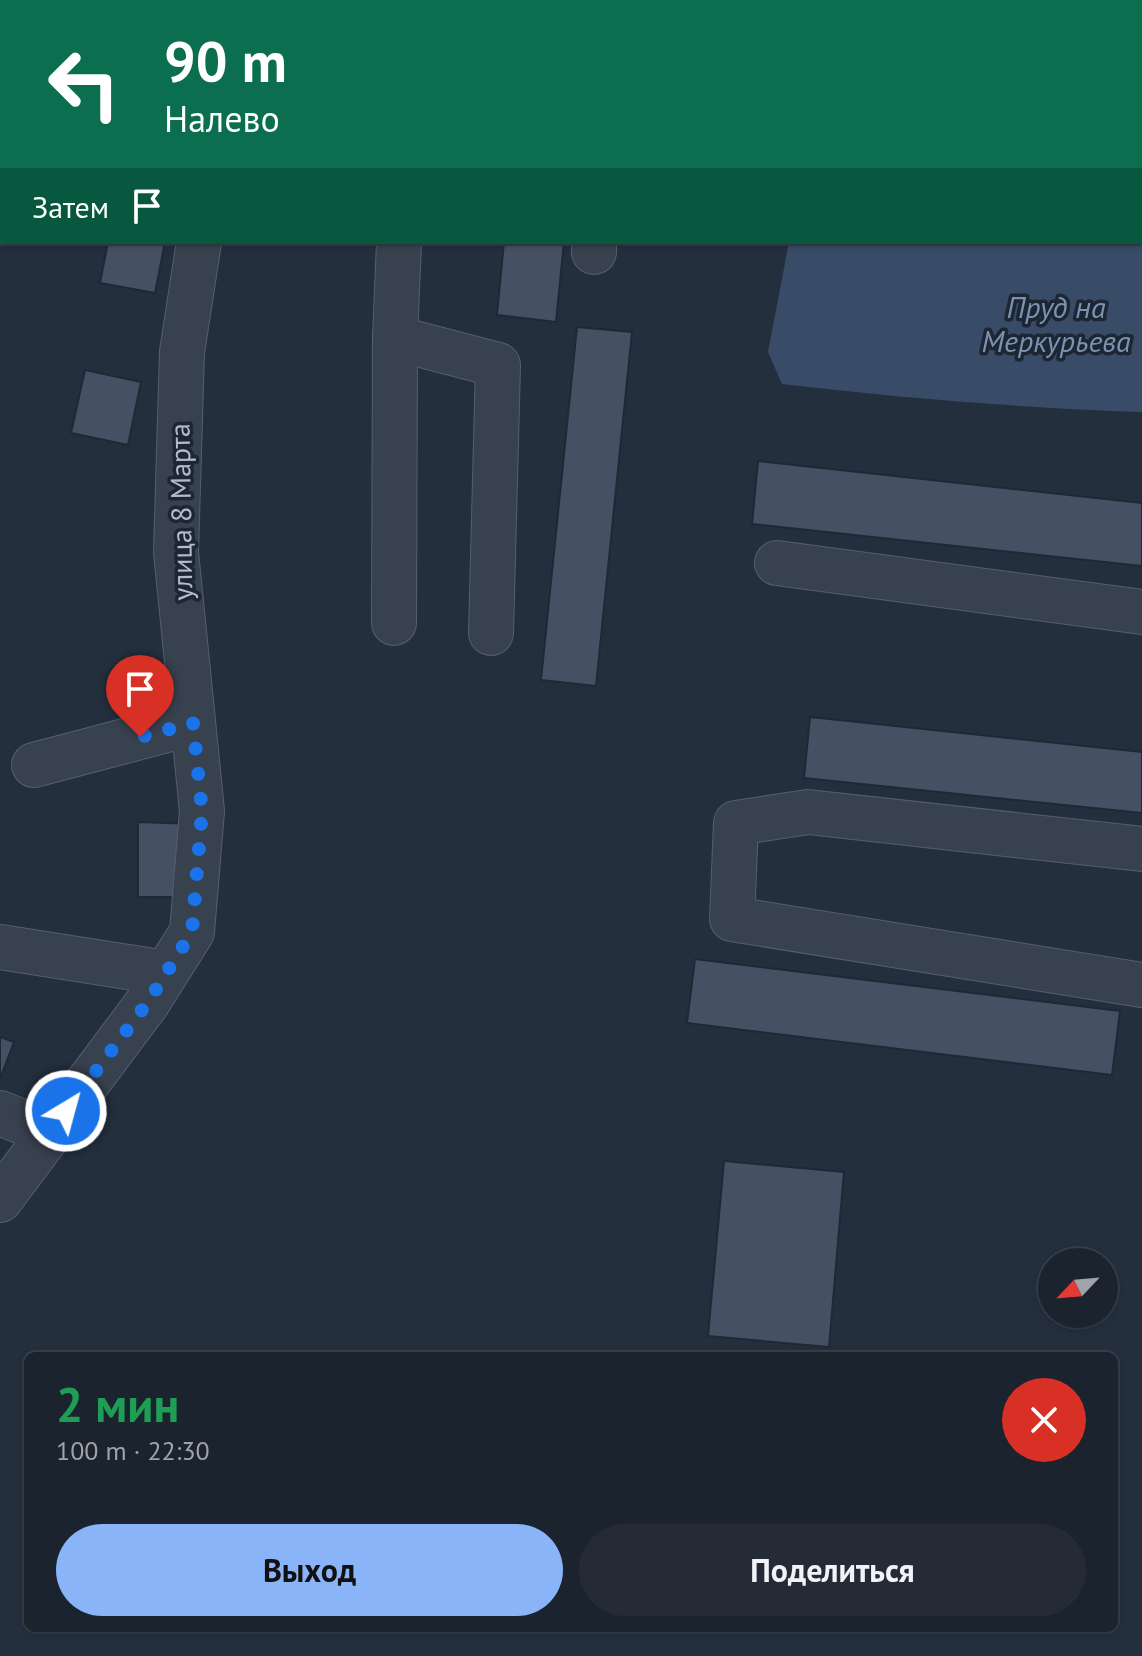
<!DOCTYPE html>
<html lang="ru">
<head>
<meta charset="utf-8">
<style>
	:root { --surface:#1b232e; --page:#242b36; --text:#f1f3f6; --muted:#a0a4aa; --line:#39404a; --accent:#8ab4f8 }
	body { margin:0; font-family:"PT Sans",sans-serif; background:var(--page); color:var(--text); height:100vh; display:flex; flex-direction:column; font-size:30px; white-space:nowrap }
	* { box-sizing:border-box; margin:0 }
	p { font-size:26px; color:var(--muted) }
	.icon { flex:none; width:44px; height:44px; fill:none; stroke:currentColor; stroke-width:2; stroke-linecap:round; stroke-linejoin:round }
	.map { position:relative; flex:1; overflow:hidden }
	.sheet { position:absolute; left:24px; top:1352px; width:1094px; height:280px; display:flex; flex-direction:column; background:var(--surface); border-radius:12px; box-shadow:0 2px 6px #0004,0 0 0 2px var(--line) }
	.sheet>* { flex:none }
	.top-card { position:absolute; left:0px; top:0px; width:1142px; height:244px; box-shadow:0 2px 6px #0004,0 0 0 2px var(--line); background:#0b6e4f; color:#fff; overflow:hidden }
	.needle { width:52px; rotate:244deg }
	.tools { position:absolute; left:1038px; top:1248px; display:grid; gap:16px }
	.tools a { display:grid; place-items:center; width:80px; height:80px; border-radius:50%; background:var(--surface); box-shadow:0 2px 6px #0004,0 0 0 2px var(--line); font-size:40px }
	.pin { position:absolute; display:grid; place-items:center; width:68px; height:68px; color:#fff; margin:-82px -34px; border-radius:50% 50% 50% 0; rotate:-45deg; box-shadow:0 0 8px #0007 }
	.pin .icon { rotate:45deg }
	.me { position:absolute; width:88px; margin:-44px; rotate:37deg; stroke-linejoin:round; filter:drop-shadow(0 0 6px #0008) }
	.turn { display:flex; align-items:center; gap:28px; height:168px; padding:0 32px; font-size:36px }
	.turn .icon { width:104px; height:104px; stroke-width:2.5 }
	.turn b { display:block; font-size:56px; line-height:68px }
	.then { display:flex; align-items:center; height:76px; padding:0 32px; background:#0003; gap:16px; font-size:30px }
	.round { display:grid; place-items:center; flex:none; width:84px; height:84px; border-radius:42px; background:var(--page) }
	.headline { display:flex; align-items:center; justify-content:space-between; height:136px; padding:0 32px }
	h1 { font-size:48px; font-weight:700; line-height:60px; color:#1e9e55 }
	.primary-button { display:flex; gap:16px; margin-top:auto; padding:16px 32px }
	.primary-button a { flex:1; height:92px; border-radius:48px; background:var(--accent); color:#111; font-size:32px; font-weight:700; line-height:92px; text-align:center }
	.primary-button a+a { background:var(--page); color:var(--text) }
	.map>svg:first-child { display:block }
	.water { fill:#394c67 }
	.building { fill:#455162; stroke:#1f2835; stroke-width:2 }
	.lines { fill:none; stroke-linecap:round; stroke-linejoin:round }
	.minor-casing { stroke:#565f6c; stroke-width:46 }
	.minor { stroke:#38414e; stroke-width:44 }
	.route { stroke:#1a73e8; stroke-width:14; stroke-dasharray:0 25.2 }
	.labels { text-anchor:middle; stroke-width:7; stroke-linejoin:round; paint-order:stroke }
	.street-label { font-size:28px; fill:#b4bcc9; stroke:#1d2633 }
	.water-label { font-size:30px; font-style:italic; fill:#7c92b1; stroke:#1d2633 }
</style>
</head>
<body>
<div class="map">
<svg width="1142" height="1656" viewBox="0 0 1142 1656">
	<rect width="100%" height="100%" fill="#242f3e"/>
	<!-- water -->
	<path class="water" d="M1140 199H1142V412C1022 408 902 398 782 384L768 352 789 242H1140Z"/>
	<!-- building -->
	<g class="building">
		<path d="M954 0H1142V49L1140 48V2H954Z"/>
		<path d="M108 242H165L155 293 100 283Z"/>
		<path d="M504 242H564L556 322 497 315Z"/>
		<path d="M577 327 632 332 596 686 541 680Z"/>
		<path d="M85 370 141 382 128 445 71 433Z"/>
		<path d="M758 461 1142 503V566L752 524Z"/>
		<path d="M810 717 1142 752V813L804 778Z"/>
		<path d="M138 822 194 824 191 897H138Z"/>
		<path d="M695 959 1120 1011 1112 1075 687 1023Z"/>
		<path d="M0 1037 14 1042 0 1079Z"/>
		<path d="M724 1161 844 1172 829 1347 708 1336Z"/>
	</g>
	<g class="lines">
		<!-- minor casing -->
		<g class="minor-casing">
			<g id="minor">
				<path d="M775 0 788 2"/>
				<path d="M409 2V0"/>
				<path d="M610 2V0"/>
				<path d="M1140 74H1142"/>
				<path d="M0 219H2"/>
				<path d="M594 252V242"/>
				<path d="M395 338 498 365 491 633"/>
				<path d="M777 563 1142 612"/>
				<path d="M394 623 395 338 399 242"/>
				<path d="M34 765 193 723"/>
				<path d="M1142 849 808 812 736 823 732 919 1142 985"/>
				<path d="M0 947 166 973"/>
				<path d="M0 1113 50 1133"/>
				<path d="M0 1200 148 1002 192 932 202 811 176 552 182 352 199 242"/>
			</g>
		</g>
		<!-- minor -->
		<use href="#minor" class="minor"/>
	</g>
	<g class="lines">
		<!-- route -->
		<path class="route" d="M66 1111 148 1002 192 932 202 811 193 723 140 737"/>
	</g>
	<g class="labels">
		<!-- street labels -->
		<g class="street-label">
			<text transform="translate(181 512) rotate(-91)" y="10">улица 8 Марта</text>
		</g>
		<!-- water labels -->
		<g class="water-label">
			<text x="1056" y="318">Пруд на<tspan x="1056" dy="34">Меркурьева</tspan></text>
		</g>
	</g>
</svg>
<div class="tools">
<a><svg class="needle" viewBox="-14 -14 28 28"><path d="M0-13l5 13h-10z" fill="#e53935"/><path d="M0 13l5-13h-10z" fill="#a0a4aa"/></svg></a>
</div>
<div class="pin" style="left:140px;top:737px;background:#d93025"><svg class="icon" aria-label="arrive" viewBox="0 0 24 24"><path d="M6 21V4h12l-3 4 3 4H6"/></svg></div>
<svg class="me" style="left:66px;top:1111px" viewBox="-20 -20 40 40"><circle r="17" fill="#1a73e8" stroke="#fff" stroke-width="3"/><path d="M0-11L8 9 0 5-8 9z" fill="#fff"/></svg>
<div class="top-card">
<div class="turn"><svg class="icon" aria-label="left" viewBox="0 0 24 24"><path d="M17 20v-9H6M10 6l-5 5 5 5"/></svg><div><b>90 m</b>Налево</div></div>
<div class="then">Затем<svg class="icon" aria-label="arrive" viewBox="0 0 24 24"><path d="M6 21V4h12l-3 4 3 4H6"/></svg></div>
</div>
<section class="sheet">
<div class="headline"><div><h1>2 мин</h1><p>100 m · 22:30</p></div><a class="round" style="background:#d93025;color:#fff"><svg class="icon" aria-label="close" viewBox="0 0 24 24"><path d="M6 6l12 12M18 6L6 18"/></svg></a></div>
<div class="primary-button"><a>Выход</a><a>Поделиться</a></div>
</section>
</div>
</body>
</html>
